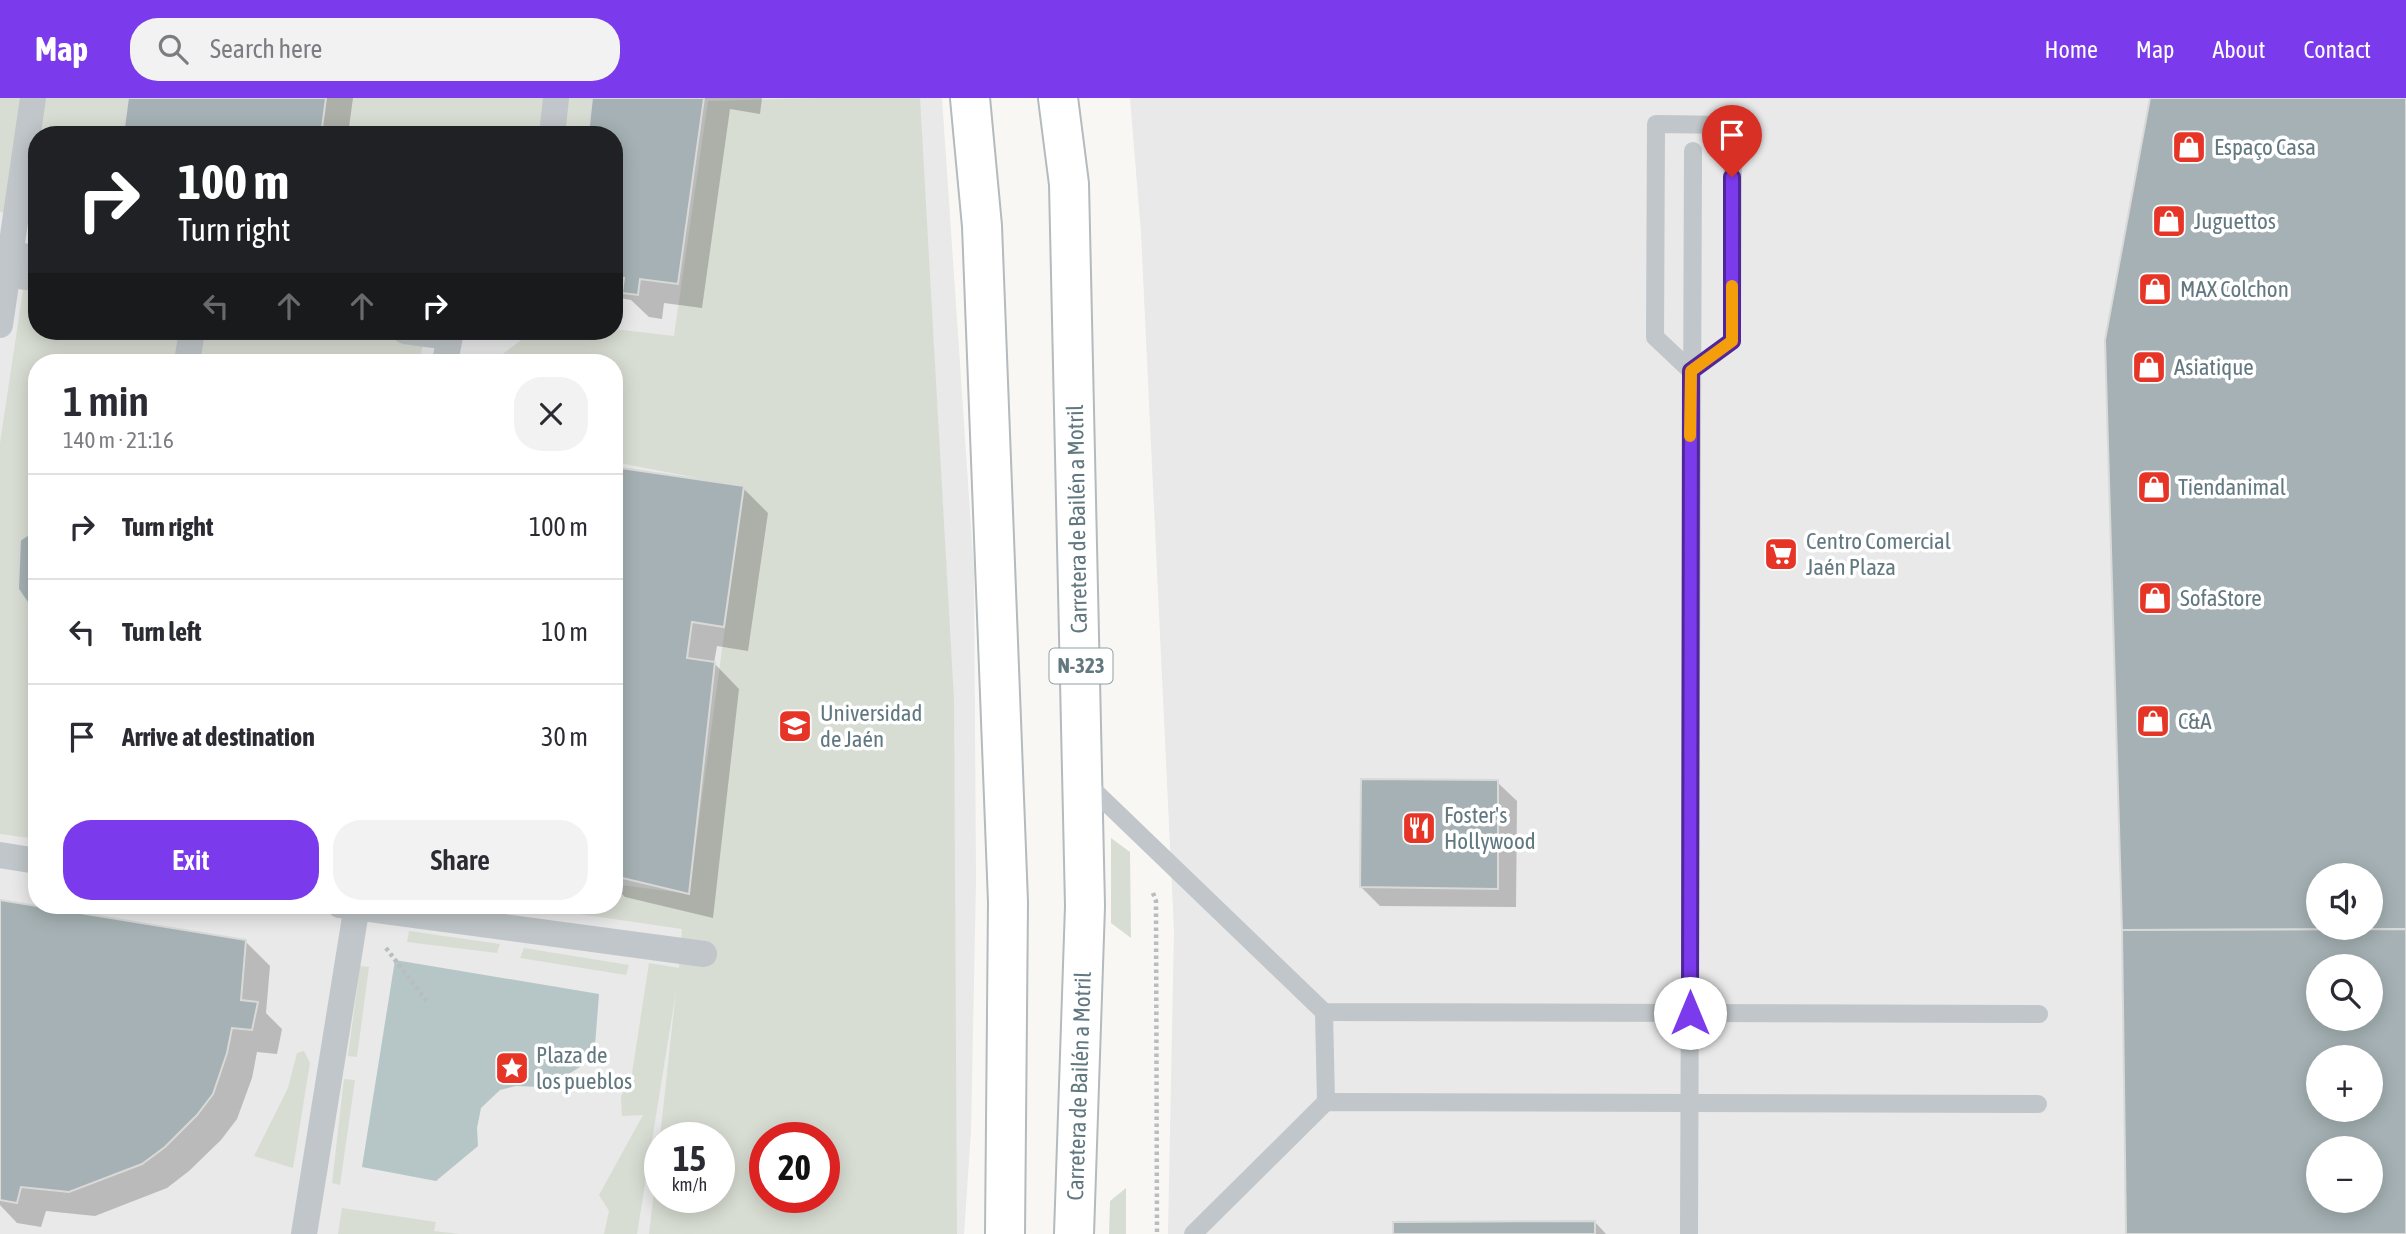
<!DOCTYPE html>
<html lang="en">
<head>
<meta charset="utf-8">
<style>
	:root { --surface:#fff; --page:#f2f2f3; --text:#2b2b33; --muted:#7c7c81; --line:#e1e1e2; --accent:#7c3aed }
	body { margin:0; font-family:"Asap Condensed",sans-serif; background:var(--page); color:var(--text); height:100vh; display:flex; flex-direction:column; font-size:26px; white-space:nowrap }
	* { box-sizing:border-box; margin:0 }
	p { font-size:23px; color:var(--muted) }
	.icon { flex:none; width:38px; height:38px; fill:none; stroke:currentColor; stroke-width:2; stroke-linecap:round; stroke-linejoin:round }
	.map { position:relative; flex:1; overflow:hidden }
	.sheet { position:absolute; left:28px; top:256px; width:595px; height:560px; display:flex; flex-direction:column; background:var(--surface); border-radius:28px; box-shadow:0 4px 18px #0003 }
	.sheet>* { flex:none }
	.top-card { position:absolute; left:28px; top:28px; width:595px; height:214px; border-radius:28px; box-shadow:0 4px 18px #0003; background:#202124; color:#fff; overflow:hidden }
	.tools { position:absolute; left:2306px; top:765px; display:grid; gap:14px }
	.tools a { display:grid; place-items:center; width:77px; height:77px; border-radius:50%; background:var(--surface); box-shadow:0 4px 18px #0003; font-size:35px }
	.speed { position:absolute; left:644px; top:1024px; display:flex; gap:14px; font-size:35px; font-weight:700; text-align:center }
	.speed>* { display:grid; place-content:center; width:91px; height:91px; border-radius:50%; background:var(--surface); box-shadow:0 4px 18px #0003; line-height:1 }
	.speed small { font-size:18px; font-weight:400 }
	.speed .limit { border:10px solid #d22; background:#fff; color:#111 }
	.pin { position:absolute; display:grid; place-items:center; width:60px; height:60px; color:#fff; margin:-72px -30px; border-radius:50% 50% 50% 0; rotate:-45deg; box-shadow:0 0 7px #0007 }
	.pin .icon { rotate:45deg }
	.me { position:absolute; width:77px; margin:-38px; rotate:0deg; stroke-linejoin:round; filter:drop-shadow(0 0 5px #0008) }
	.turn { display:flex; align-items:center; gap:24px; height:147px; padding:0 35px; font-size:32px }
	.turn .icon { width:91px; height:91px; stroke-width:2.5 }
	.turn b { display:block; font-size:49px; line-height:60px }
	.lanes { display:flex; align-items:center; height:66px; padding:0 35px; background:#0003; justify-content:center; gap:35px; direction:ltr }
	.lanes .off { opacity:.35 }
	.round { display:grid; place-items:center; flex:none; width:74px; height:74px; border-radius:28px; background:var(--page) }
	.summary { display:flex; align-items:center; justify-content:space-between; height:119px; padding:0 35px }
	h1 { font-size:42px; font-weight:600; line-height:52px }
	.button { display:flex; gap:14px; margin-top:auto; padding:14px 35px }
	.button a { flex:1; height:80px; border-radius:28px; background:var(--accent); color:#fff; font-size:28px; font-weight:600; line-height:80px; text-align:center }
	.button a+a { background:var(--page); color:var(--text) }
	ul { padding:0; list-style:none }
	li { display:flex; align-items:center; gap:21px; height:105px; padding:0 35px; border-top:2px solid var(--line) }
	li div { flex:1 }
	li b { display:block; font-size:26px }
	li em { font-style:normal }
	header { display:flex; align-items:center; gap:42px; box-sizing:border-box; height:98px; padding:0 35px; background:var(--accent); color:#fff }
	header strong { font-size:33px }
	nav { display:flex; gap:38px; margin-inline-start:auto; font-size:24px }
	.search { width:490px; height:63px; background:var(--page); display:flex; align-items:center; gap:18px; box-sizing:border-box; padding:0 24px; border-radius:28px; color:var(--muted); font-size:26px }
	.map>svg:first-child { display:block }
	.built { fill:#e8e9e8; fill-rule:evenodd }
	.green { fill:#d8ddd3; fill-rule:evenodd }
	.water { fill:#b6c6c7 }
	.shadow { fill:#0003; fill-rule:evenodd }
	.building { fill:#a5b1b4; stroke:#d9d9d7; stroke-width:2; fill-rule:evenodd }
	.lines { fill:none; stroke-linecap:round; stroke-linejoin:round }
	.primary-casing { stroke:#b4babd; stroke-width:42 }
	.path { stroke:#b8bdbf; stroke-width:4.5; stroke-dasharray:3.5 3.5; stroke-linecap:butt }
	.service { stroke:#c0c6c9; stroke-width:18 }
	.pedestrian { stroke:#c0c6c9; stroke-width:26 }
	.primary { stroke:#fff; stroke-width:38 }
	.route-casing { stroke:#51269a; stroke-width:18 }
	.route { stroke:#7c3aed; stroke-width:12 }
	.slow { stroke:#f59e0b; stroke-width:12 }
	.labels { text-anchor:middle; stroke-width:7; stroke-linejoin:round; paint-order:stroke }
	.shield { fill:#fff; stroke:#91a0a6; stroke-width:2 }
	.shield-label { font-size:21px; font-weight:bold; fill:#627880 }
	.poi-label { font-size:23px; fill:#627880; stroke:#fff; text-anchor:start }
	.street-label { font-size:23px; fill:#627880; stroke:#fff }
</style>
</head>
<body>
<header>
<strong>Map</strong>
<div class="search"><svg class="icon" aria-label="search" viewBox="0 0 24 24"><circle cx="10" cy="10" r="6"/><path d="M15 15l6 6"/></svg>Search here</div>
<nav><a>Home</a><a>Map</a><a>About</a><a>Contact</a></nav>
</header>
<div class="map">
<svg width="2406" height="1136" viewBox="0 0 2406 1136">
	<rect width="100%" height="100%" fill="#f8f7f4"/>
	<!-- built -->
	<g class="built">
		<path d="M0 0H942L974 473 976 783 971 1033 964 1136H0ZM37 37H614V233H37ZM37 264H614V807H37ZM660 1040H719V1099H660ZM765 1040H824V1099H765Z"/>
		<path d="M1130 0H2406V1136H1168L1174 832 1141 135ZM2319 777H2371V830H2319ZM2319 868H2371V920H2319ZM2319 959H2371V1012H2319ZM2319 1050H2371V1102H2319Z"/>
	</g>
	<!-- green -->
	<g class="green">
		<path d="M0 0H128L123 37H37V119L0 114Z"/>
		<path d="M326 0H593L588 37H321Z"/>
		<path d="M820 0H920L954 602 957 1136H649L660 1041V1099H719V1040L660 1039 676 893 637 1136H604L609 1113 599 1097 643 1017 622 1018 621 998 631 982 649 865 679 870 682 831 517 807H614V786L689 796 744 389 614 364V264H492L533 233H614V231L674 238 708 3ZM765 1040H824V1099H765Z"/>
		<path d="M23 192 37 194V233H426L419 264H37V741L0 736V345Z"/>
		<path d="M1111 740 1130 754 1131 840 1111 825Z"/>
		<path d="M409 833 500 846 497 855 407 844Z"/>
		<path d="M524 850 629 867 626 877 520 860Z"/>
		<path d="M360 868 369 869 357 959 348 958Z"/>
		<path d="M304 953 310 965 293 1070 254 1058 288 990 297 955Z"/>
		<path d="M344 981 355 982 340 1087 332 1085Z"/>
		<path d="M1126 1090V1136H1109L1110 1103Z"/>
		<path d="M342 1110 436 1124 434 1133 460 1136H338Z"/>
	</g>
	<!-- water -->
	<path class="water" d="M395 862 599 896 594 960 553 986 541 989 516 988 500 992 481 1010 477 1030 478 1048 436 1083 362 1069Z"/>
	<!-- shadow -->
	<g class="shadow">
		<path d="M130 0H353L348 37H124Z"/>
		<path d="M594 0H762L760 16 730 11 702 210 664 205 662 221 649 219 631 202 614 199V37Z"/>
		<path d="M2152 0H2406V1136H2128ZM2319 777H2371V830H2319ZM2319 868H2371V920H2319ZM2319 959H2371V1012H2319ZM2319 1050H2371V1102H2319Z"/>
		<path d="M614 371 743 390 768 415 748 553 717 548 714 565 739 591 713 820 625 799 614 788Z"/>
		<path d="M1497 684 1517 703 1516 809 1380 808 1361 789Z"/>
		<path d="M0 804 245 843 270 868 266 915 282 931 277 956 257 954 252 980 237 1021 221 1042 189 1073 167 1090 95 1118 46 1113 41 1129 17 1125 0 1107Z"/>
		<path d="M1595 1124 1606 1136H1395Z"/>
	</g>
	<!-- building -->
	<g class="building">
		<path d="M128 0H326L321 37H123Z"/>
		<path d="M592 0H704L678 186 640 181 638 197 622 195 624 180 614 179V37H588Z"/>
		<path d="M2150 0H2406V831L2122 832 2105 242ZM2319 777H2371V830H2319Z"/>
		<path d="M614 369 744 388 724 529 692 524 687 560 715 564 689 796 614 778Z"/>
		<path d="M37 431V504L29 507 18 491 20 442Z"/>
		<path d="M37 525V557L27 546 28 529Z"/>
		<path d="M1361 681 1498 682V791L1360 789Z"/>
		<path d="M0 802 246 842 241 902 258 904 252 932 232 930 227 955 213 996 197 1017 165 1049 142 1066 69 1094 21 1089 17 1105 0 1102Z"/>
		<path d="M2406 831V1136H2126L2122 832ZM2319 868H2371V920H2319ZM2319 959H2371V1012H2319ZM2319 1050H2371V1102H2319Z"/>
		<path d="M1595 1123V1136H1393V1124Z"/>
	</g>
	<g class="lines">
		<!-- primary casing -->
		<g class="primary-casing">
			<g id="primary">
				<path d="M970 0 982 128 1008 804 1005 1136"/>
				<path d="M1058 0 1069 86 1085 808 1074 1136"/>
			</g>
		</g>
		<!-- path -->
		<g class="path">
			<path d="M1153 795 1156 803 1157 1136"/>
			<path d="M386 850 428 905"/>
		</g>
		<!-- service -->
		<g class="service">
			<path d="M1656 26 1733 27 1732 243 1691 273 1655 239Z"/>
			<path d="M1085 684 1324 914 2039 916"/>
			<path d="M1324 914 1326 1004"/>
			<path d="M1193 1136 1326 1004 2038 1006"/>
			<path d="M1689 1136 1693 53"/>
		</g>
		<!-- pedestrian -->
		<g class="pedestrian">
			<path d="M552 37 556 0"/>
			<path d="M10 156 37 160"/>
			<path d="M0 167 7 176 37 181"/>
			<path d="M0 227 33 0"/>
			<path d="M405 233 449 239"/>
			<path d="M187 264 192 233"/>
			<path d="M445 264 451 233"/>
			<path d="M0 757 37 763"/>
			<path d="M340 807 704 856"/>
			<path d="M304 1136 357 807"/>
		</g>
		<!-- primary -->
		<use href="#primary" class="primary"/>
	</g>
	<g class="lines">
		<!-- route casing -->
		<g class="route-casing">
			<path id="route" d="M1690 915 1691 273 1732 243V79"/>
		</g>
		<!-- route -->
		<use href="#route" class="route"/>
		<!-- slow -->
		<path class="slow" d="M1690 338 1691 273 1732 243V188"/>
	</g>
	<!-- icons -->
	<defs>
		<g id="shop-square" transform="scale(1.75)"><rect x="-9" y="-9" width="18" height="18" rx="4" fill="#e63426" stroke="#fff"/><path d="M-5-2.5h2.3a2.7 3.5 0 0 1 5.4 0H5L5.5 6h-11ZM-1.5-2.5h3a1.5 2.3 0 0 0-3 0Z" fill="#fff"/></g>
		<g id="supermarket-square" transform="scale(1.75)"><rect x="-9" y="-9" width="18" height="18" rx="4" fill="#e63426" stroke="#fff"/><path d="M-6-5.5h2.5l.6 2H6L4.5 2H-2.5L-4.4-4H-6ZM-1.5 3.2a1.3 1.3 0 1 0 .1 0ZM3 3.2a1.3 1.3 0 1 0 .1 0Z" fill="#fff"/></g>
		<g id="university-square" transform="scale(1.75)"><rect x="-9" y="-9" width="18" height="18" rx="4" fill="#e63426" stroke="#fff"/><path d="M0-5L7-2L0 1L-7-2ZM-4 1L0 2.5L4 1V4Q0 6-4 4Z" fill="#fff"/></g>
		<g id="restaurant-square" transform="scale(1.75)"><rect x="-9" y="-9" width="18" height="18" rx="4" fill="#e63426" stroke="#fff"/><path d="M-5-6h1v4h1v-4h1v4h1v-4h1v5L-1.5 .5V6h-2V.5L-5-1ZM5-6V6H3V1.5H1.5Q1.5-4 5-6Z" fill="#fff"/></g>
		<g id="sight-square" transform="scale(1.75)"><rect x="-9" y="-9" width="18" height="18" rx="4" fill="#e63426" stroke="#fff"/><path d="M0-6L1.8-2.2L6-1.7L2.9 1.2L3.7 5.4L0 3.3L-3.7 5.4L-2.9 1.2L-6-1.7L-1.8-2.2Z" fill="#fff"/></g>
	</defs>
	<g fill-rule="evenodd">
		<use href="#shop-square" x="2189" y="49"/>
		<use href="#shop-square" x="2169" y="123"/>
		<use href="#shop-square" x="2155" y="191"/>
		<use href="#shop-square" x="2149" y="269"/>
		<use href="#shop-square" x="2154" y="389"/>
		<use href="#supermarket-square" x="1781" y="456"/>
		<use href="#shop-square" x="2155" y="500"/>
		<use href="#shop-square" x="2153" y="623"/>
		<use href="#university-square" x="795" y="628"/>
		<use href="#restaurant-square" x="1419" y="730"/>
		<use href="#sight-square" x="512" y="970"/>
	</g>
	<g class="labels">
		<!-- shield labels -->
		<rect class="shield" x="1049.5" y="550.5" width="63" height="35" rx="5"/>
		<g class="shield-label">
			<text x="1081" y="575">N-323</text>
		</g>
		<!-- poi labels -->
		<g class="poi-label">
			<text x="2214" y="57">Espaço Casa</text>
			<text x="2194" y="131">Juguettos</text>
			<text x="2180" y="199">MAX Colchon</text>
			<text x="2174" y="277">Asiatique</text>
			<text x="2178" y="397">Tiendanimal</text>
			<text x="1806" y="451">Centro Comercial<tspan x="1806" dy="26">Jaén Plaza</tspan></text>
			<text x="2180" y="508">SofaStore</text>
			<text x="820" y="623">Universidad<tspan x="820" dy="26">de Jaén</tspan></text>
			<text x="2178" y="631">C&amp;A</text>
			<text x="1444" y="725">Foster's<tspan x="1444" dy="26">Hollywood</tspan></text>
			<text x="536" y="965">Plaza de<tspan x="536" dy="26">los pueblos</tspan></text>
		</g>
		<!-- street labels -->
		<g class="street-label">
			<text transform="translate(1077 421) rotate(-91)" y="8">Carretera de Bailén a Motril</text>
			<text transform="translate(1079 988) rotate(-88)" y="8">Carretera de Bailén a Motril</text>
		</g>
	</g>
</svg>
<div class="tools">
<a><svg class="icon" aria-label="sound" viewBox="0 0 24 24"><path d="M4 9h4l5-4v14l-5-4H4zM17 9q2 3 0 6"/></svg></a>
<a><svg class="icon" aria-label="search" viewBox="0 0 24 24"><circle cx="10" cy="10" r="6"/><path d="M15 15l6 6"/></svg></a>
<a>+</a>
<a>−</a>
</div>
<div class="speed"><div>15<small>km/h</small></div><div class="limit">20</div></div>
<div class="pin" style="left:1732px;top:79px;background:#d93025"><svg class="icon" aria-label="arrive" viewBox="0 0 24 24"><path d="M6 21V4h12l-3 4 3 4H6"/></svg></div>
<svg class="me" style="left:1690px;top:915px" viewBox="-20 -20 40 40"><circle r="19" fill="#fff"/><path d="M0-13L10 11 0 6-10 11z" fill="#7c3aed"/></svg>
<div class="top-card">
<div class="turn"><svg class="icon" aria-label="right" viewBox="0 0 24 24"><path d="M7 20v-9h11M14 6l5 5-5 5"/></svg><div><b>100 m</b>Turn right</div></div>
<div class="lanes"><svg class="icon off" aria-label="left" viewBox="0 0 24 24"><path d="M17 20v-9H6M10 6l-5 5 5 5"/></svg><svg class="icon off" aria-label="ahead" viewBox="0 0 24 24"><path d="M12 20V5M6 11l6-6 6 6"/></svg><svg class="icon off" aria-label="ahead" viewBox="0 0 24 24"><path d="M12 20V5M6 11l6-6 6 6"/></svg><svg class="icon" aria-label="right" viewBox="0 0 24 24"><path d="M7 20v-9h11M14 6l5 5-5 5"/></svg></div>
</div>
<section class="sheet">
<div class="summary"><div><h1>1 min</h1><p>140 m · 21:16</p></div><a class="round"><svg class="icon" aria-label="close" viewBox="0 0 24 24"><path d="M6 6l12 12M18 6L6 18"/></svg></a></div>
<ul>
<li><svg class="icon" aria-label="right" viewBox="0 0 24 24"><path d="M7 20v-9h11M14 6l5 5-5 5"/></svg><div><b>Turn right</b></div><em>100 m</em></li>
<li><svg class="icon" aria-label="left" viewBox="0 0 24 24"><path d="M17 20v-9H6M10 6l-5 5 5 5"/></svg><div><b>Turn left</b></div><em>10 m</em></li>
<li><svg class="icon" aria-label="arrive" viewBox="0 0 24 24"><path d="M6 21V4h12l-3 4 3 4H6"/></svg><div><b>Arrive at destination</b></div><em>30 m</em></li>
</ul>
<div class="button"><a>Exit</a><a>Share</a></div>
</section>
</div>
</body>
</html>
